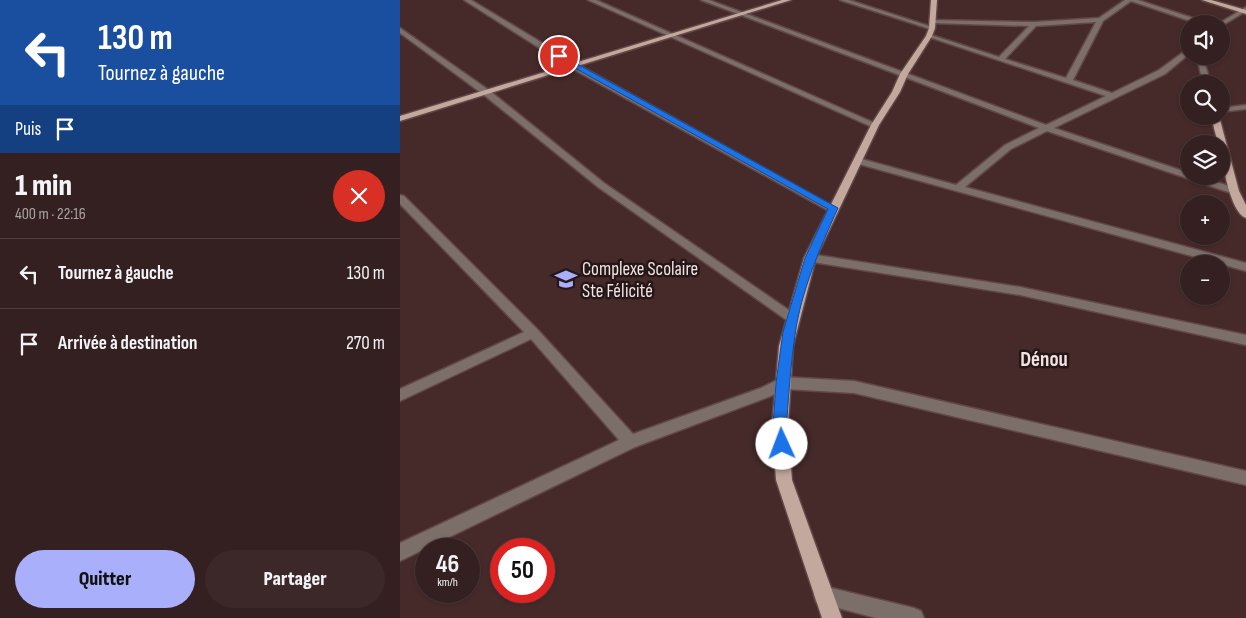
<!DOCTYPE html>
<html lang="fr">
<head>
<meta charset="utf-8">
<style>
	:root { --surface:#342020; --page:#3c2829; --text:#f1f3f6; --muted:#a9a3a5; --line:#4e3e3e; --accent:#aaaffb }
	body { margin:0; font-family:"Sofia Sans Condensed",sans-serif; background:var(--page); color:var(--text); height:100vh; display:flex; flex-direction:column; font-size:19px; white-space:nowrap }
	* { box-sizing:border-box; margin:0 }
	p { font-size:16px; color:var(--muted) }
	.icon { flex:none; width:28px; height:28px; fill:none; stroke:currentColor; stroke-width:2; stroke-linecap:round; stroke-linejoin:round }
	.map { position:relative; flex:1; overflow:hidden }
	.side { display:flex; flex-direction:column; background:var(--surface); width:400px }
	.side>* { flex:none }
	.guide { background:#1a4fa0; color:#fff; overflow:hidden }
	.buttons { position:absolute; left:780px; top:15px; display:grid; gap:10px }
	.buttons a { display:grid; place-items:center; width:50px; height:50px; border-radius:50%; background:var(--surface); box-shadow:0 1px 4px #0004,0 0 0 1px var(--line); font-size:25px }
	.speed { position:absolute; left:15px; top:538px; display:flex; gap:10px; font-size:25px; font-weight:700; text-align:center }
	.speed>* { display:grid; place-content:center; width:65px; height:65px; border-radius:50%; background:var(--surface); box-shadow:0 1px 4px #0004,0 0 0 1px var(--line); line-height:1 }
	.speed small { font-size:12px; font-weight:400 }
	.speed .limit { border:8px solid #d22; background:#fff; color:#111 }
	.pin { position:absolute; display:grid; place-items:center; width:42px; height:42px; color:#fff; margin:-21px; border:2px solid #fff; border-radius:50%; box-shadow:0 1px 5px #0007 }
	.me { position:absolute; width:55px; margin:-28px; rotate:358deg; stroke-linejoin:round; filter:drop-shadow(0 0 4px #0008) }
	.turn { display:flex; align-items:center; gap:18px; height:105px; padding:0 15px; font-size:22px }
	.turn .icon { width:65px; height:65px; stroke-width:2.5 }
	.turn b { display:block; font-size:35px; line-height:42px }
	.then { display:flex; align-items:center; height:48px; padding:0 15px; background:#0003; gap:10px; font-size:19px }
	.round { display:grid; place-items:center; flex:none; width:52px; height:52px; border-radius:26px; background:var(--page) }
	.summary { display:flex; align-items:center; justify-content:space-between; height:85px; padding:0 15px }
	h1 { font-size:30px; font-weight:800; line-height:38px }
	.button { display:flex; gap:10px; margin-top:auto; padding:10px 15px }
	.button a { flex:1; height:58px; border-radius:30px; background:var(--accent); color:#111; font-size:20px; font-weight:800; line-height:58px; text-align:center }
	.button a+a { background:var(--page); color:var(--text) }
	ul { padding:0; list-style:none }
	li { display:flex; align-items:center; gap:15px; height:70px; padding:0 15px; border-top:1px solid var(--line) }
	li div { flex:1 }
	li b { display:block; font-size:19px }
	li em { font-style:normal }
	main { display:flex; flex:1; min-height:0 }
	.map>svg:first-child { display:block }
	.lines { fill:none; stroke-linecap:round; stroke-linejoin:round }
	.minor-casing { stroke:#624747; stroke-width:3 }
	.major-casing { stroke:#624747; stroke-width:3 }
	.minor { fill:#7c6e69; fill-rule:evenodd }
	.major { fill:#c3a89e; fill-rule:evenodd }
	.route { fill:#1a73e8; stroke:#114b97 }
	.labels { text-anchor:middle; stroke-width:5; stroke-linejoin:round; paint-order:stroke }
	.poi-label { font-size:19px; fill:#f4e1e0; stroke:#241717; text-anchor:start }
	.quarter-label { font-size:21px; font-weight:bold; fill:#f4e1e0; stroke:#241717 }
</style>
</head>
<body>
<main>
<section class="side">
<div class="guide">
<div class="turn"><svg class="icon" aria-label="left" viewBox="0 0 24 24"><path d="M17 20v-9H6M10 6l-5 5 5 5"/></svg><div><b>130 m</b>Tournez à gauche</div></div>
<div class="then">Puis<svg class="icon" aria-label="arrive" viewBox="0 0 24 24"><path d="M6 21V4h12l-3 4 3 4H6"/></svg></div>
</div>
<div class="summary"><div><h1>1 min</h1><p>400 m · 22:16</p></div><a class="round" style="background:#d93025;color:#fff"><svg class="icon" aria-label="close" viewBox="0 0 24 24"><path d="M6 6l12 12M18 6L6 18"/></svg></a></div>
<ul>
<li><svg class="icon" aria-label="left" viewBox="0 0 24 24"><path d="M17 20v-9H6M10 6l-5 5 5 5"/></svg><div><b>Tournez à gauche</b></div><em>130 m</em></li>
<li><svg class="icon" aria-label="arrive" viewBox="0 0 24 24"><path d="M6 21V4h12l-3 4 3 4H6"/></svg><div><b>Arrivée à destination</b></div><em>270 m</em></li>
</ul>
<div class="button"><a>Quitter</a><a>Partager</a></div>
</section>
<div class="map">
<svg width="846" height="618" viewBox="0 0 846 618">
	<rect width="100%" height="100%" fill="#462a2a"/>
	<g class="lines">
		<!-- minor casing -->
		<g class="minor-casing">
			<g id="minor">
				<path d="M64 0H71L177 64 438 209 437 211H429L171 68Z"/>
				<path d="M188 0H196L479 125 472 127Z"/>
				<path d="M301 0H309L646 125 706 96 526 36 531 35 599 57 629 26 532 23 530 20 634 22 699 18 725 0H738L808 23 799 24 731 1 703 21 673 80 712 93 759 70 789 48V54L765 74 654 128 789 173V176H800L837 189V193H831L647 131 611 149 565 187 846 263V271L455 163V159L458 158 556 185 605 145 639 128ZM696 22 666 78 605 59 636 26Z"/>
				<path d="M440 0H449L535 28 530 29Z"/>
				<path d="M846 7V11L823 25 818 24Z"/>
				<path d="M0 28 90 91 204 183 396 315 398 318 396 321H388L198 187 84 95 0 33Z"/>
				<path d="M794 56H801L804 61 811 84H803L798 61Z"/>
				<path d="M846 105V109L821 112V108Z"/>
				<path d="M0 195 4 196 138 330 233 434 361 388 383 377 454 381 846 471V485L454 393 385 389 371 396 235 447 0 561V543L219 440 131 339 0 401V389L124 332 0 204Z"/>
				<path d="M410 254 620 287 846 335V345L620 295 406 261 404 258Z"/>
				<path d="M423 586 514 608 521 611 524 618H476L423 604 416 602 414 595 416 588Z"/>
			</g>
		</g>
		<!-- major casing -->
		<g class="major-casing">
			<g id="major">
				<path d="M382 0H391L0 121V116Z"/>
				<path d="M531 0H537L535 28 532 36 508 74 500 92 479 125 416 258 393 346 388 426 392 480 442 618H422L376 480 372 426 379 346 404 258 471 125 492 92 500 74 526 36 529 28Z"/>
				<path d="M802 0H811L846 10V14Z"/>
				<path d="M811 116H819L839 191 846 205V218C830 213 821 159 821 144H818Z"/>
			</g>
		</g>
		<!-- minor -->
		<use href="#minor" class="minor"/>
		<!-- major -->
		<use href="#major" class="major"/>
	</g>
	<!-- route -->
	<path class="route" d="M157 55H161L438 208C420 248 401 291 395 335 391 362 389 390 387 418 387 428 391 440 386 448L382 450 377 448 373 426 376 383 383 332 405 258 428 209 157 58Z"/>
	<!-- icons -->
	<defs>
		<g id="school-bare" transform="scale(1.725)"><path d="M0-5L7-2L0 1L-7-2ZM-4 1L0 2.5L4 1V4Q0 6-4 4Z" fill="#aaaffb" stroke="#241717" stroke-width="2.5" paint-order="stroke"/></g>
	</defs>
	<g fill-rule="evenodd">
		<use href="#school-bare" x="166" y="279"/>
	</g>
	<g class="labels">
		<!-- poi labels -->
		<g class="poi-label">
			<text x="182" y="275">Complexe Scolaire<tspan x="182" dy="22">Ste Félicité</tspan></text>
		</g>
		<!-- quarter labels -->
		<g class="quarter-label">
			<text x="644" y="366">Dénou</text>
		</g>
	</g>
</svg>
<div class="buttons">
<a><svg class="icon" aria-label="sound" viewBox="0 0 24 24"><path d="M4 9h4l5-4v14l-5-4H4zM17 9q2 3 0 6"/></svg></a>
<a><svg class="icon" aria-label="search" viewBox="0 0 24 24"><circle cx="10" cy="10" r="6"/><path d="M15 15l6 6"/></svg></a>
<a><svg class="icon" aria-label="layers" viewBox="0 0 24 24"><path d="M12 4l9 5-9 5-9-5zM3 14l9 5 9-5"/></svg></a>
<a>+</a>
<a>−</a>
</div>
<div class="speed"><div>46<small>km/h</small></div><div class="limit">50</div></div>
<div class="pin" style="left:159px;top:56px;background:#d93025"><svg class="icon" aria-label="arrive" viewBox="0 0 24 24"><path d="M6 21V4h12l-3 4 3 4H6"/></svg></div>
<svg class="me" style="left:382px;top:444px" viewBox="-20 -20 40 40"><circle r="19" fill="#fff"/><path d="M0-13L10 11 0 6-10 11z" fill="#1a73e8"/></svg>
</div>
</main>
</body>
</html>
